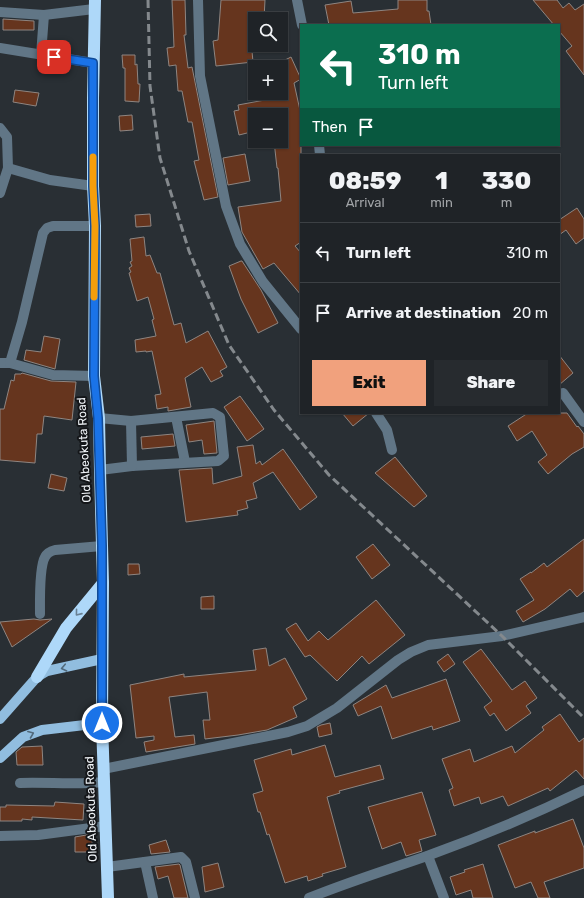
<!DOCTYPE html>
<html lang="en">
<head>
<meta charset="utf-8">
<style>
	:root { --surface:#1f2327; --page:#272b2f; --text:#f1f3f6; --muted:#a1a4a7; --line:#3c4044; --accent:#f1a17d }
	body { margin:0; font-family:Rubik,sans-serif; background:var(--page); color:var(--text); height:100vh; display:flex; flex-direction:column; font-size:15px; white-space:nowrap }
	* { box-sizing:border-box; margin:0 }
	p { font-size:13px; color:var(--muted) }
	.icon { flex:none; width:22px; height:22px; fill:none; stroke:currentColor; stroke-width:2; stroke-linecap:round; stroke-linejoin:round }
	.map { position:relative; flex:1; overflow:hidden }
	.details { position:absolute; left:300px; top:154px; width:260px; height:260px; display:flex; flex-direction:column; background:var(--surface); border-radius:0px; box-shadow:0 1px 3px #0004,0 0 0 1px var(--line) }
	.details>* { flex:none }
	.top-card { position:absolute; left:300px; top:24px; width:260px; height:122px; border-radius:0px; box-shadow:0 1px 3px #0004,0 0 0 1px var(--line); background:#0b6e4f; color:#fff; overflow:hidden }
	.fabs { position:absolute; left:248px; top:12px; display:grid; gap:8px }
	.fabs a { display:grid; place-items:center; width:40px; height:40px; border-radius:0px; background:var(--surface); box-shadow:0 1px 3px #0004,0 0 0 1px var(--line); font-size:20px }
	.pin { position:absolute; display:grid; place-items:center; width:34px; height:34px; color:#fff; margin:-17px; border-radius:8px; box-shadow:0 2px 6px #0006 }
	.me { position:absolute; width:44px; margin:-22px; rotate:0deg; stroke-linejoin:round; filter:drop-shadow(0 0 3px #0008) }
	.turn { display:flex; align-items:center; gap:14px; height:84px; padding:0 12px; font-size:18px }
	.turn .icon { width:52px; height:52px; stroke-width:2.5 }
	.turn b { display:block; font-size:28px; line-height:34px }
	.then { display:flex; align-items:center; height:38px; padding:0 12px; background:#0003; gap:8px; font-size:15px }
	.eta { display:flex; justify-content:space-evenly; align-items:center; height:68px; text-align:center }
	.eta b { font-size:24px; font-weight:800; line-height:28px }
	.action { display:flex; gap:8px; margin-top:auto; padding:8px 12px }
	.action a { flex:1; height:46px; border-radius:0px; background:var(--accent); color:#111; font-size:16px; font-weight:800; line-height:46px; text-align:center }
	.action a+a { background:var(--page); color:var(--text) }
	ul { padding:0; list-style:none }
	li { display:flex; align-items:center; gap:12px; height:60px; padding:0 12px; border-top:1px solid var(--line) }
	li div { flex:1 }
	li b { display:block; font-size:15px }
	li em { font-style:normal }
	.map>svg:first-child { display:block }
	.building { fill:#66351e; stroke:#8e8581 }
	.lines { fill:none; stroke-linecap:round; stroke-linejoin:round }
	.minor { stroke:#617686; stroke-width:10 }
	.major { stroke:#91bddf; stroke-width:10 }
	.highway { stroke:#aed8f9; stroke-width:12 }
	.rail { stroke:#84898d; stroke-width:3; stroke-dasharray:8 4; stroke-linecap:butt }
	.oneway { stroke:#698194 }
	.oneway2 { stroke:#526a7c }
	.route-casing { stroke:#114b97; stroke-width:10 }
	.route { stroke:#1a73e8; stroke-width:7 }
	.slow { stroke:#f59e0b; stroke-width:7 }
	.labels { text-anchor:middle; stroke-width:4; stroke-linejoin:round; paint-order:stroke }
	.street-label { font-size:12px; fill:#f1f5f9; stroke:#141619 }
</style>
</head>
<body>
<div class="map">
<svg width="584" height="898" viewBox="0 0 584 898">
	<rect width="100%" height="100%" fill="#292f34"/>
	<!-- building -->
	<g class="building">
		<path d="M172 0H185L186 35H184L188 68 192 67 218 197 204 200 194 161 199 160 192 122H188L182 91H178L176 65 169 66 167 48 174 47Z"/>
		<path d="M221 0H265L264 19H255V30H250L253 62 216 66 213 41 218 40Z"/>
		<path d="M398 0H427V11H429L431 25H329L325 5 351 1 353 13 398 9Z"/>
		<path d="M533 0H557L563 8 569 3 575 10 584 4V75L566 51 572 46 559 31V25H554Z"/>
		<path d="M3 19 34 21V30H3Z"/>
		<path d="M122 55H135V65L137 64 138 84H140L139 102 125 101V68H123Z"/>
		<path d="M291 57 301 79 294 83 301 115V242L295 246 301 253V295L274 263 263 269 242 232 238 207 281 201 278 168H277L274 141H281V115H255V131L239 135 234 111 239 110 238 105 281 97V62Z"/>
		<path d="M15 90 39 93 36 106 13 102Z"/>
		<path d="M132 115 133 130 120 131 119 116Z"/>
		<path d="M245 154 250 181 228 185 223 158Z"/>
		<path d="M577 208 584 219V238L576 244 566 230 559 235V220Z"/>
		<path d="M150 214 151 226 136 227 135 215Z"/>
		<path d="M144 237 146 256 150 255 157 273H160L174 325 181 323 186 343 208 331 227 367 220 371 223 376 211 382 202 367 185 378 191 407 168 411V407L157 409 155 395 161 394 152 351 146 352V351L136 352 135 340 156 336 152 320 154 319 148 297 137 301 129 273 131 272 129 268 132 266 130 262 132 261 130 239Z"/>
		<path d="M241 261H242L261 290 278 323 258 333 241 299 229 266Z"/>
		<path d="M44 336 60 339 55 369 24 360 26 350 41 352Z"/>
		<path d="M559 355 573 373 559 385Z"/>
		<path d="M22 373 51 381 76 382 72 420 44 416 42 434H37L35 463 0 460V409H4L11 380 14 381 15 374H21Z"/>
		<path d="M240 396 264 429 247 441 224 407Z"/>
		<path d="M342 413H369L353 426Z"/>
		<path d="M528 413H567L577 427 578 426 584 434V447L572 454 548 474 538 462 547 455 532 431 517 441 508 426Z"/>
		<path d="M214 421 217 453 204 454 202 440 189 442 186 425Z"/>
		<path d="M173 434 175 446 142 449 141 437Z"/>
		<path d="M253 445 256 464 260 461 262 465 283 449 317 497 300 510 273 472 253 483 257 498 246 501 248 508 237 511 238 515 186 522 179 470 212 468 213 484 242 476 237 447Z"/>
		<path d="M395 457 427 496 414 507 375 473Z"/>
		<path d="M51 474 67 478 64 491 48 488Z"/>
		<path d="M584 539V591L577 597 570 589 545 609 523 622 516 611 534 600 520 579 531 572V573L544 563 547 567Z"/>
		<path d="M373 544 390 565 372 579 356 557Z"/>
		<path d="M128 564H139L140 574 128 575Z"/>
		<path d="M214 596V609H201V597Z"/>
		<path d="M376 600 405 635 369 664 362 656 337 681 310 655 305 657 286 629 296 623 308 641 319 631 328 640Z"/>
		<path d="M34 619 40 620 52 619 12 647 0 622Z"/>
		<path d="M266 648 269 666 285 658 307 699 293 707 297 717 267 730 238 735 205 739 203 720H210L207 692 169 697 175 737 194 735 195 744 146 752 144 742 154 740V736L136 738 130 685 184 674V677L256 670 253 650Z"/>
		<path d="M481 649 512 690 525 681 537 698 526 706 531 713 506 731 494 713 490 716 484 707 492 701 463 662Z"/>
		<path d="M448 654 455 664 444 672 437 662Z"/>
		<path d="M446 679 460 721 433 730 432 726 392 739 381 706 358 716 353 705 386 685 392 698Z"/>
		<path d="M560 714 579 742 584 738V779L576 770 550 791 548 788 508 806 503 796 481 804 479 797 454 806 449 790 453 788 442 759 470 749 474 762 512 746 515 753 544 730 542 727Z"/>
		<path d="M330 723 332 734 319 737 317 727 321 725Z"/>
		<path d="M325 745 335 777 380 765 384 779 339 791 340 793 327 797 346 867 322 874 323 876 308 881 307 876 285 883 269 834 267 835 260 812H258L253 794 263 791 254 760 291 749 292 755Z"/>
		<path d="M42 746 43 765H17L16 752 22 747Z"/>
		<path d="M422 792 436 835 419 840 422 851 406 856 401 842 382 849 368 807Z"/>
		<path d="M55 802 84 804 83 820 32 817V820L22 819V821H0V807H6V805L54 806Z"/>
		<path d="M573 819 584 848V868L544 882 550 898H538L531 882 515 888 498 845 535 831V833Z"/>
		<path d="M92 834V852H75V837Z"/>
		<path d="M166 840 170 852 151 854 149 845Z"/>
		<path d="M218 863 224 887 205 892 202 867Z"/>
		<path d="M179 864 180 865 188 898H174L168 876 158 879 155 867Z"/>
		<path d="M483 864 493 898H473L471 890 456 895 450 877 465 872 464 870Z"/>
	</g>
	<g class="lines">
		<!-- minor -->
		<g class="minor">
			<path d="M198 0 200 76 226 206 240 244 263 282 301 329"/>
			<path d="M297 0 302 25"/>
			<path d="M0 12 44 15 94 9"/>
			<path d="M0 48 93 63"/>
			<path d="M41 55 44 15"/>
			<path d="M0 128 7 137 8 168 0 193"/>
			<path d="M319 145 320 155"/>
			<path d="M8 168 50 180 93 186"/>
			<path d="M0 363H10L53 375 94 376"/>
			<path d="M10 363 22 322 43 233 47 228 53 226H95"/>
			<path d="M563 393 584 422"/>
			<path d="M376 413 387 430 392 450"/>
			<path d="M176 417 185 462"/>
			<path d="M99 418 131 421 213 413 220 417 224 456 218 461 132 466 100 470"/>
			<path d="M131 421 132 466"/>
			<path d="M40 614C40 601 39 567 45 557 47 553 51 551 55 550L102 546"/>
			<path d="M103 769 288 732 307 726 337 708 398 660 411 652 428 645 502 636 584 617"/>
			<path d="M20 783C48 782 76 785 104 782"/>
			<path d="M0 836 38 835 106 826"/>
			<path d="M428 856 444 898"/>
			<path d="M145 862 153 898"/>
			<path d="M107 867 181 857 186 862 195 898"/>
			<path d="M309 898C348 882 387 870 427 856 480 837 533 815 584 790"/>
		</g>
		<!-- major -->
		<g class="major">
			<path d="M0 719 37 677 47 671 102 659"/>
			<path d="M0 758 23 737 42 730 102 723"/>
		</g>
		<!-- highway -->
		<g class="highway">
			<path d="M95 0 93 98V186L95 226 94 376 99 418 100 470 103 583 102 723 108 898"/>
			<path d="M37 677 66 628 103 583"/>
		</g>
		<!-- rail -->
		<path class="rail" d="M148 0 150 86 160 158 189 251 229 345 274 410 329 475 502 636 584 718"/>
	</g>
	<!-- one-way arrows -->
	<defs><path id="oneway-chevron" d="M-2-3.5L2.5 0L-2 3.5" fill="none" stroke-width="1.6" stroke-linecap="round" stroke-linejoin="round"/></defs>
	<use class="oneway" href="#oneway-chevron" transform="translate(78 613) rotate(129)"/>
	<g class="oneway2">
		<use href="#oneway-chevron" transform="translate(64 668) rotate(168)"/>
		<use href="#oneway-chevron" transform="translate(31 734) rotate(-22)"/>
	</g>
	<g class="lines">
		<!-- route casing -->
		<g class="route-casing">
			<path id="route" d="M54 57 93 63V186L95 226 94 376 98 418 102 546V723"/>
		</g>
		<!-- route -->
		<use href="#route" class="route"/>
		<!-- slow -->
		<path class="slow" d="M93 157V186L95 226 94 297"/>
	</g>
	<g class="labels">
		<!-- street labels -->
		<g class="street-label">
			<text transform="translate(84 450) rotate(-93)" y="4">Old Abeokuta Road</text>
			<text transform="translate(91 809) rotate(-92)" y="4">Old Abeokuta Road</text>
		</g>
	</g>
</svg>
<div class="fabs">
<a><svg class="icon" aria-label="search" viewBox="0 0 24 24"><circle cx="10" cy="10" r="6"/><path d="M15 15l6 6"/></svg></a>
<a>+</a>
<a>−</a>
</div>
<div class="pin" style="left:54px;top:57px;background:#d93025"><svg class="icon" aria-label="arrive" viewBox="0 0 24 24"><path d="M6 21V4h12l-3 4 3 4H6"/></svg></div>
<svg class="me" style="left:102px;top:723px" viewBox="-20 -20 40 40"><circle r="17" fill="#1a73e8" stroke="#fff" stroke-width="3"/><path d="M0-11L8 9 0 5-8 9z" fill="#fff"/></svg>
<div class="top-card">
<div class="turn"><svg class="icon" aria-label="left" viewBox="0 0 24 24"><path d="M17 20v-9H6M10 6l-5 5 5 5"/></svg><div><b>310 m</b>Turn left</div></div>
<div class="then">Then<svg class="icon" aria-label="arrive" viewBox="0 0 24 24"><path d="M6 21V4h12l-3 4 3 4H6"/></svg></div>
</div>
<section class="details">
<div class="eta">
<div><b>08:59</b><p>Arrival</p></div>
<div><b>1</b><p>min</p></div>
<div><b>330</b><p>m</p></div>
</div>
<ul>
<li><svg class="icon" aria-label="left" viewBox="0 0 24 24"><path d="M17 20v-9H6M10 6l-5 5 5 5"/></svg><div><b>Turn left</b></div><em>310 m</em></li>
<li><svg class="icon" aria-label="arrive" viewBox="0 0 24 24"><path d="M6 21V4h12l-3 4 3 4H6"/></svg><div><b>Arrive at destination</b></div><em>20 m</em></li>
</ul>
<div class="action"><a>Exit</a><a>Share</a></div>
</section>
</div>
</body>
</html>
